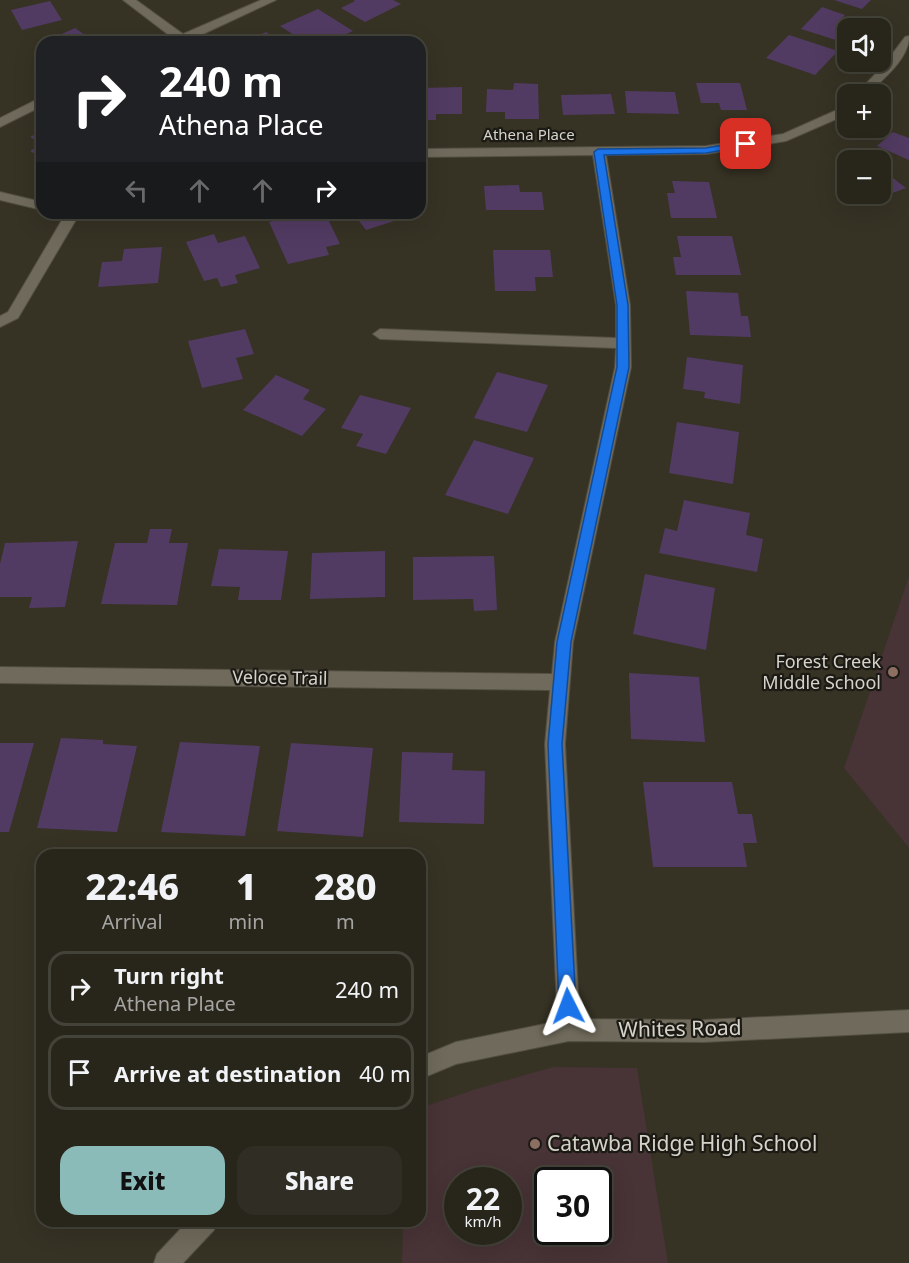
<!DOCTYPE html>
<html lang="en">
<head>
<meta charset="utf-8">
<style>
	:root { --surface:#28261b; --page:#302e24; --text:#f1f3f6; --muted:#a5a5a3; --line:#44433a; --accent:#8bbbb9 }
	body { margin:0; font-family:"Noto Sans",sans-serif; background:var(--page); color:var(--text); height:100vh; display:flex; flex-direction:column; font-size:22px; white-space:nowrap }
	* { box-sizing:border-box; margin:0 }
	p { font-size:20px; color:var(--muted) }
	.icon { flex:none; width:33px; height:33px; fill:none; stroke:currentColor; stroke-width:2; stroke-linecap:round; stroke-linejoin:round }
	.map { position:relative; flex:1; overflow:hidden }
	.details { position:absolute; left:36px; top:849px; width:390px; height:378px; display:flex; flex-direction:column; background:var(--surface); border-radius:18px; box-shadow:0 6px 24px #0002,0 0 0 2px var(--line) }
	.details>* { flex:none }
	.hud { position:absolute; left:36px; top:36px; width:390px; height:183px; border-radius:18px; box-shadow:0 6px 24px #0002,0 0 0 2px var(--line); background:#202124; color:#fff; overflow:hidden }
	.buttons { position:absolute; left:837px; top:18px; display:grid; gap:12px }
	.buttons a { display:grid; place-items:center; width:54px; height:54px; border-radius:12px; background:var(--surface); box-shadow:0 6px 24px #0002,0 0 0 2px var(--line); font-size:30px }
	.speed { position:absolute; left:444px; top:1167px; display:flex; gap:12px; font-size:30px; font-weight:700; text-align:center }
	.speed>* { display:grid; place-content:center; width:78px; height:78px; border-radius:50%; background:var(--surface); box-shadow:0 6px 24px #0002,0 0 0 2px var(--line); line-height:1 }
	.speed small { font-size:15px; font-weight:400 }
	.speed .limit { border:3px solid #111; border-radius:9px; background:#fff; color:#111 }
	.pin { position:absolute; display:grid; place-items:center; width:51px; height:51px; color:#fff; margin:-26px; border-radius:12px; box-shadow:0 3px 9px #0006 }
	.me { position:absolute; width:66px; margin:-33px; rotate:357deg; stroke-linejoin:round; filter:drop-shadow(0 0 4px #0008) }
	.turn { display:flex; align-items:center; gap:21px; height:126px; padding:0 24px; font-size:27px }
	.turn .icon { width:78px; height:78px; stroke-width:2.5 }
	.turn b { display:block; font-size:42px; line-height:51px }
	.lanes { display:flex; align-items:center; height:57px; padding:0 24px; background:#0003; justify-content:center; gap:30px; direction:ltr }
	.lanes .off { opacity:.35 }
	.eta { display:flex; justify-content:space-evenly; align-items:center; height:102px; text-align:center }
	.eta b { font-size:36px; font-weight:800; line-height:42px }
	.primary-button { display:flex; gap:12px; margin-top:auto; padding:12px 24px }
	.primary-button a { flex:1; height:69px; border-radius:18px; background:var(--accent); color:#111; font-size:24px; font-weight:800; line-height:69px; text-align:center }
	.primary-button a+a { background:var(--page); color:var(--text) }
	ul { padding:0; list-style:none }
	li { display:flex; align-items:center; gap:18px; height:75px; margin:0 12px 9px; padding:0 12px; border:3px solid var(--line); border-radius:18px }
	li div { flex:1 }
	li b { display:block; font-size:22px }
	li em { font-style:normal }
	.map>svg:first-child { display:block }
	.education { fill:#483336; fill-rule:evenodd }
	.building { fill:#523b62 }
	.lines { fill:none; stroke-linecap:round; stroke-linejoin:round }
	.street-casing { stroke:#524e42; stroke-width:2 }
	.secondary-casing { stroke:#524e42; stroke-width:2 }
	.street { fill:#6f6a5b; fill-rule:evenodd }
	.secondary { fill:#6f6a5b; fill-rule:evenodd }
	.route { fill:#1a73e8; stroke:#114b97; stroke-width:1.5 }
	.education-dot { fill:#8d6e63; stroke:#1c1a14; stroke-width:2 }
	.labels { text-anchor:middle; stroke-width:4.5; stroke-linejoin:round; paint-order:stroke }
	.far-street-label { font-size:15px; fill:#d6d3ca; stroke:#1c1a14 }
	.poi-label { font-size:18px; fill:#d6d3ca; stroke:#1c1a14; text-anchor:end }
	.street-label { font-size:18px; fill:#d6d3ca; stroke:#1c1a14 }
	.near-street-label { font-size:21px; fill:#d6d3ca; stroke:#1c1a14 }
	.near-poi-label { font-size:21px; fill:#d6d3ca; stroke:#1c1a14; text-anchor:start }
</style>
</head>
<body>
<div class="map">
<svg width="909" height="1263" viewBox="0 0 909 1263">
	<rect width="100%" height="100%" fill="#363224"/>
	<!-- education -->
	<g class="education">
		<path d="M909 576V848L844 768Z"/>
		<path d="M553 1067 637 1068 668 1263H402L403 1221H420V1108L476 1089ZM458 1180H508V1232H458ZM548 1180H598V1232H548Z"/>
	</g>
	<!-- building -->
	<g class="building">
		<path d="M353 0H393L401 4 365 22 341 8 355 1Z"/>
		<path d="M834 0H871L862 9Z"/>
		<path d="M50 1 62 20 22 30 11 10Z"/>
		<path d="M822 7 845 15 838 22 851 27 839 41 801 29Z"/>
		<path d="M318 9 353 31 329 42H305L280 26Z"/>
		<path d="M75 28 95 42H44Z"/>
		<path d="M266 32 280 42H243Z"/>
		<path d="M789 35 838 51 815 75 766 58Z"/>
		<path d="M514 83 538 84 539 119H505V112H486L487 89 513 90Z"/>
		<path d="M696 83H740L747 110H721L719 103H701Z"/>
		<path d="M462 87V114H436V120H420V88Z"/>
		<path d="M625 91 675 92 679 114 627 113Z"/>
		<path d="M611 94 615 114 563 115 561 95Z"/>
		<path d="M42 131V158L30 151 42 144 30 137Z"/>
		<path d="M893 132 909 138V160L877 146Z"/>
		<path d="M880 168 906 188 868 202 858 194H880Z"/>
		<path d="M672 181 709 182 717 218H671L667 193H675Z"/>
		<path d="M519 185 520 192H542L544 210H486L484 186Z"/>
		<path d="M296 213H325L340 244 326 247 329 255 288 264 269 222 297 216Z"/>
		<path d="M353 213H419L366 230Z"/>
		<path d="M214 234 218 243 245 236 260 268 235 275 238 283 221 287 217 278 204 281 186 242Z"/>
		<path d="M677 236H732L741 275H676L673 257H681Z"/>
		<path d="M162 247 158 283 98 287 102 262 122 261 124 249Z"/>
		<path d="M493 250H550L553 277H535L536 291H495Z"/>
		<path d="M686 291 738 293 741 316H748L751 337 690 335Z"/>
		<path d="M245 329 254 354 236 358 243 379 202 388 188 341Z"/>
		<path d="M687 357 743 365 740 404 704 398 705 392 683 389Z"/>
		<path d="M497 372 548 385 527 432 474 418Z"/>
		<path d="M276 375 310 390 303 399 326 409 302 436 243 410Z"/>
		<path d="M360 395 411 408 386 454 356 446 363 434 341 428Z"/>
		<path d="M677 422 739 432 733 484 669 473Z"/>
		<path d="M474 440 534 458 508 514 445 495Z"/>
		<path d="M684 500 750 513 746 535 763 539 757 572 659 553 665 528 677 531Z"/>
		<path d="M150 529H172L169 543H188L177 605 101 604 115 543H147Z"/>
		<path d="M78 541 65 607 29 608 32 597H0V564L5 543Z"/>
		<path d="M219 549 288 551 281 600H238L240 587 211 586Z"/>
		<path d="M385 551V597L310 599 312 553Z"/>
		<path d="M494 556 497 610 474 611 473 599 413 600V557Z"/>
		<path d="M645 574 715 588 706 650 633 634Z"/>
		<path d="M629 673 699 677 705 742 631 739Z"/>
		<path d="M61 738 103 740V744L137 746 117 832 37 828Z"/>
		<path d="M180 742 260 746 245 836 161 832Z"/>
		<path d="M0 743H34L9 832H0Z"/>
		<path d="M291 743 373 748 363 837 277 831Z"/>
		<path d="M402 752 453 753 452 770 485 771 484 824 399 822Z"/>
		<path d="M643 782H732L738 814H752L757 843H743L747 867H653Z"/>
	</g>
	<g class="lines">
		<!-- street casing -->
		<g class="street-casing">
			<g id="street">
				<path d="M123 0H136L183 34 261 0H276L186 42H170L174 39Z"/>
				<path d="M909 36C909 59 884 78 868 94H856L883 66 905 37Z"/>
				<path d="M42 97V106L0 127V118Z"/>
				<path d="M848 105V114L786 141 706 154 606 155 630 305 631 367 573 642 565 744 580 1030 577 1038 569 1041 561 1038 558 1030 545 744 550 690 0 683V667L552 674 555 642 615 367 616 348 380 339 373 334 380 329 616 338V305L593 155 420 157V149L706 146 783 134Z"/>
				<path d="M0 192 42 202V210L0 200Z"/>
				<path d="M66 213H80L18 318 0 327V316L8 312Z"/>
				<path d="M86 213H163C153 222 96 222 86 213Z"/>
			</g>
		</g>
		<!-- secondary casing -->
		<g class="secondary-casing">
			<g id="secondary">
				<path d="M909 1010V1032L704 1042 569 1041 456 1064 420 1079V1057L456 1042 569 1019 704 1020Z"/>
				<path d="M188 1221H217L214 1230 183 1263H154L157 1254Z"/>
			</g>
		</g>
		<!-- street -->
		<use href="#street" class="street"/>
		<!-- secondary -->
		<use href="#secondary" class="secondary"/>
	</g>
	<!-- route -->
	<path class="route" d="M746 141 750 144 749 146 706 153 604 155 628 305 629 367 571 642 562 744 576 1006 574 1012 568 1014 562 1012 559 1006 548 744 557 642 617 367V305L594 152 598 149 706 148Z"/>
	<!-- markers -->
	<g class="education-dot">
		<circle cx="893" cy="672" r="6"/>
		<circle cx="535" cy="1144" r="6"/>
	</g>
	<g class="labels">
		<!-- far-street labels -->
		<g class="far-street-label">
			<text x="529" y="140">Athena Place</text>
		</g>
		<!-- poi labels -->
		<g class="poi-label">
			<text x="881" y="668">Forest Creek<tspan x="881" dy="21">Middle School</tspan></text>
		</g>
		<!-- street labels -->
		<g class="street-label">
			<text transform="translate(280 678) rotate(1)" y="6">Veloce Trail</text>
		</g>
		<!-- near-street labels -->
		<g class="near-street-label">
			<text transform="translate(680 1029) rotate(-1)" y="7">Whites Road</text>
		</g>
		<!-- near-poi labels -->
		<g class="near-poi-label">
			<text x="547" y="1151">Catawba Ridge High School</text>
		</g>
	</g>
</svg>
<div class="buttons">
<a><svg class="icon" aria-label="sound" viewBox="0 0 24 24"><path d="M4 9h4l5-4v14l-5-4H4zM17 9q2 3 0 6"/></svg></a>
<a>+</a>
<a>−</a>
</div>
<div class="speed"><div>22<small>km/h</small></div><div class="limit">30</div></div>
<div class="pin" style="left:746px;top:144px;background:#d93025"><svg class="icon" aria-label="arrive" viewBox="0 0 24 24"><path d="M6 21V4h12l-3 4 3 4H6"/></svg></div>
<svg class="me" style="left:568px;top:1006px" viewBox="-20 -20 40 40"><path d="M0-17L14 15 0 8-14 15z" fill="#1a73e8" stroke="#fff" stroke-width="4"/></svg>
<div class="hud">
<div class="turn"><svg class="icon" aria-label="right" viewBox="0 0 24 24"><path d="M7 20v-9h11M14 6l5 5-5 5"/></svg><div><b>240 m</b>Athena Place</div></div>
<div class="lanes"><svg class="icon off" aria-label="left" viewBox="0 0 24 24"><path d="M17 20v-9H6M10 6l-5 5 5 5"/></svg><svg class="icon off" aria-label="ahead" viewBox="0 0 24 24"><path d="M12 20V5M6 11l6-6 6 6"/></svg><svg class="icon off" aria-label="ahead" viewBox="0 0 24 24"><path d="M12 20V5M6 11l6-6 6 6"/></svg><svg class="icon" aria-label="right" viewBox="0 0 24 24"><path d="M7 20v-9h11M14 6l5 5-5 5"/></svg></div>
</div>
<section class="details">
<div class="eta">
<div><b>22:46</b><p>Arrival</p></div>
<div><b>1</b><p>min</p></div>
<div><b>280</b><p>m</p></div>
</div>
<ul>
<li><svg class="icon" aria-label="right" viewBox="0 0 24 24"><path d="M7 20v-9h11M14 6l5 5-5 5"/></svg><div><b>Turn right</b><p>Athena Place</p></div><em>240 m</em></li>
<li><svg class="icon" aria-label="arrive" viewBox="0 0 24 24"><path d="M6 21V4h12l-3 4 3 4H6"/></svg><div><b>Arrive at destination</b></div><em>40 m</em></li>
</ul>
<div class="primary-button"><a>Exit</a><a>Share</a></div>
</section>
</div>
</body>
</html>
